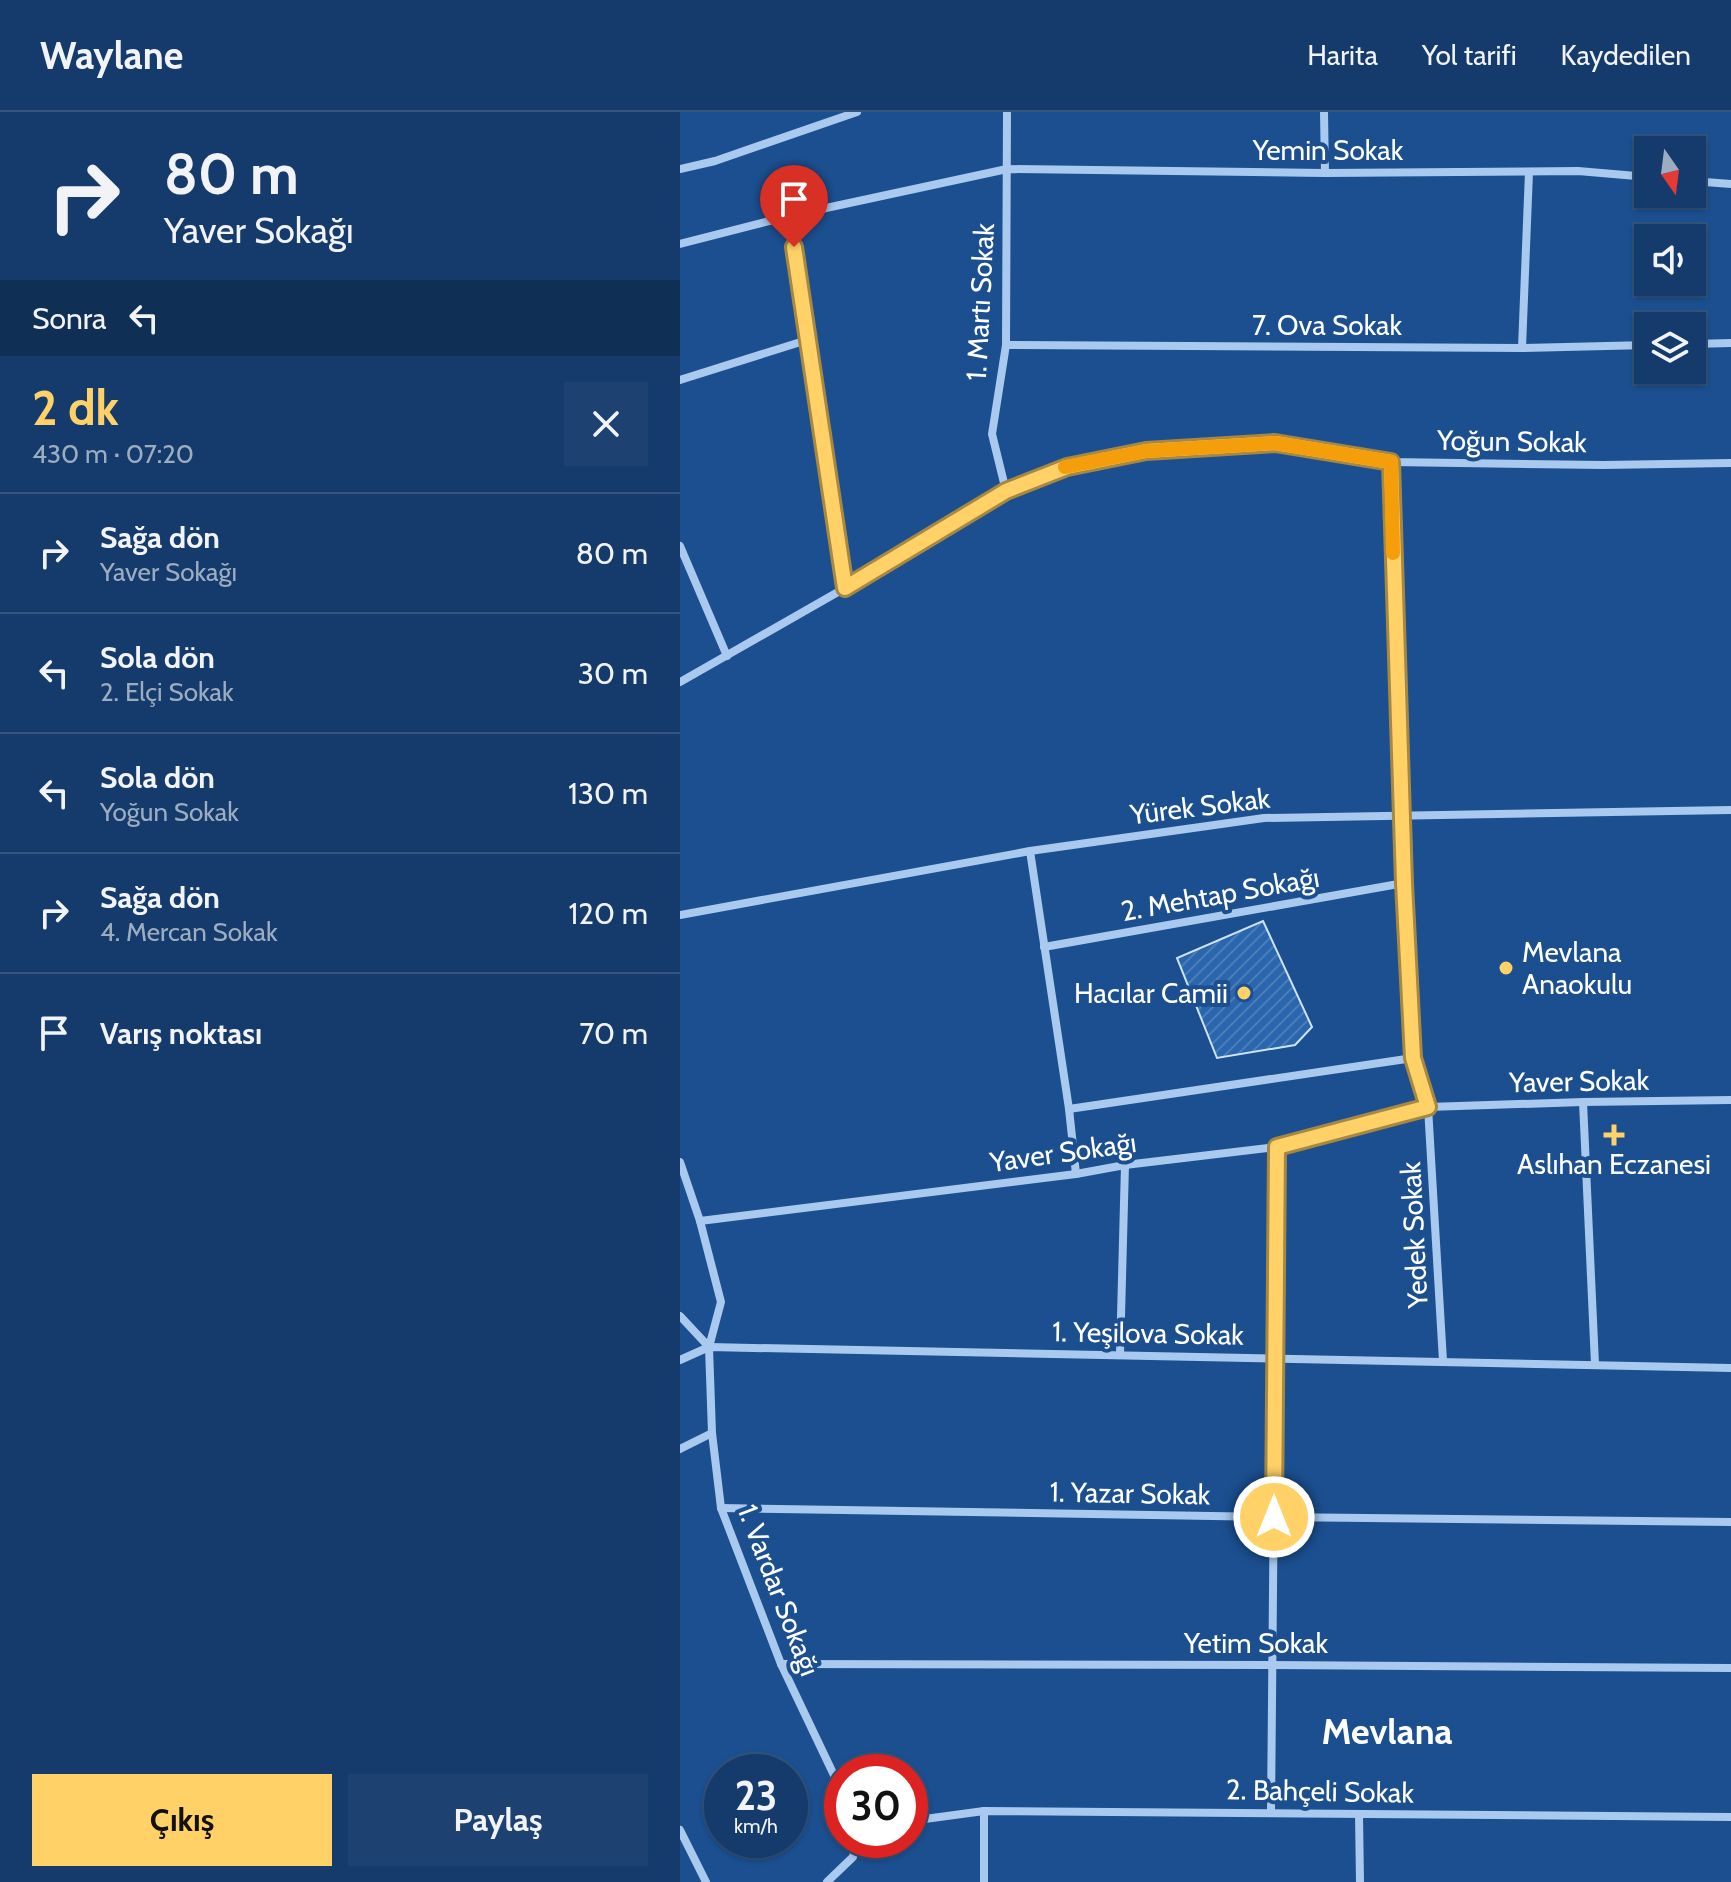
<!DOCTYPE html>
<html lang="tr">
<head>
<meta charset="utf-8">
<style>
	:root { --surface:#143b6b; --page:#1d4271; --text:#f1f3f6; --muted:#9dadc1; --line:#33557e; --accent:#ffd166 }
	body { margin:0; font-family:Cabin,sans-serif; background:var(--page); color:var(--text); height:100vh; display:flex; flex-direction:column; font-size:30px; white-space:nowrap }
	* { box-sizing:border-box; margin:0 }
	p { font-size:26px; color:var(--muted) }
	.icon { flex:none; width:44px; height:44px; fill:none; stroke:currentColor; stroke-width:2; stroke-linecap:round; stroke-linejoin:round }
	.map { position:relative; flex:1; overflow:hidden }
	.side { display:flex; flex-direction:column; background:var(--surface); width:680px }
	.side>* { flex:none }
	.top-card { background:#143b6b; color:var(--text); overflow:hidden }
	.needle { width:52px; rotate:166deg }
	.controls { position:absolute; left:954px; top:24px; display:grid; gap:16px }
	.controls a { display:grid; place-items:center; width:72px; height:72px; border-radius:0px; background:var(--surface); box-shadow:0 2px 6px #0004,0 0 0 2px var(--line); font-size:40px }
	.speed { position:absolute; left:24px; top:1642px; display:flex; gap:16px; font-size:40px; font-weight:700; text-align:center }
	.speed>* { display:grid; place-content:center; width:104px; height:104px; border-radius:50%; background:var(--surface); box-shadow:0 2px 6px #0004,0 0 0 2px var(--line); line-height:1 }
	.speed small { font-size:20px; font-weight:400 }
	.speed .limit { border:12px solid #d22; background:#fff; color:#111 }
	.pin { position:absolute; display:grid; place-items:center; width:68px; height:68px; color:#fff; margin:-82px -34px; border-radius:50% 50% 50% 0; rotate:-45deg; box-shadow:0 0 8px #0007 }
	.pin .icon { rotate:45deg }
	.me { position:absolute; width:88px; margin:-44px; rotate:0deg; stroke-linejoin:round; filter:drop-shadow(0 0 6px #0008) }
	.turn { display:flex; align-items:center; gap:28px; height:168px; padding:0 32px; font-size:36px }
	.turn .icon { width:104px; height:104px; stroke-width:2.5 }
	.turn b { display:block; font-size:56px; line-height:68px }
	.then { display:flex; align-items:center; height:76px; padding:0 32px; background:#0003; gap:16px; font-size:30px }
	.round { display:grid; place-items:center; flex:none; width:84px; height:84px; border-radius:0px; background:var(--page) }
	.headline { display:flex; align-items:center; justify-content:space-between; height:136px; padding:0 32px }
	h1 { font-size:48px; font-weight:700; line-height:60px; color:var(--accent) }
	.cta { display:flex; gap:16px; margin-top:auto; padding:16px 32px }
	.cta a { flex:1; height:92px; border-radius:0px; background:var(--accent); color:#111; font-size:32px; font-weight:700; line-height:92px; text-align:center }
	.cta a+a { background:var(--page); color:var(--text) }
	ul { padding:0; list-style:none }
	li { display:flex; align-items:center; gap:24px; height:120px; padding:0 32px; border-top:2px solid var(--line) }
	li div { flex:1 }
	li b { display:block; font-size:30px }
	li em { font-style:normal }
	header { display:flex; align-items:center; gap:48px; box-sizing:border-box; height:112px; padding:0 40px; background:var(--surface); border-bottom:2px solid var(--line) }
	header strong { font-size:38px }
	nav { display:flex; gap:44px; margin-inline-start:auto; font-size:28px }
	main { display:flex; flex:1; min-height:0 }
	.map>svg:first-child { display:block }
	.building { fill:url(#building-hatch); stroke:#cfe3fa; stroke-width:2 }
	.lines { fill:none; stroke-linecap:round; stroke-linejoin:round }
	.street { stroke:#a9c9ee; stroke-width:8 }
	.route-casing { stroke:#a68842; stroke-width:20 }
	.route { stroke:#ffd166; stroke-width:14 }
	.slow { stroke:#f59e0b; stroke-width:14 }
	.poi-dot { fill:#ffd166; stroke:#1b4f8f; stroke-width:3 }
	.labels { text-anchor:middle; stroke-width:8; stroke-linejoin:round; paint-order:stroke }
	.street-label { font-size:28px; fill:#fff; stroke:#1b4f8f }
	.poi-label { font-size:28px; fill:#fff; stroke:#1b4f8f; text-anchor:start }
	.district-label { font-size:36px; font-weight:bold; fill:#fff; stroke:#1b4f8f }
</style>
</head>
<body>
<header>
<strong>Waylane</strong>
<nav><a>Harita</a><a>Yol tarifi</a><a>Kaydedilen</a></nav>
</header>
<main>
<section class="side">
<div class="top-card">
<div class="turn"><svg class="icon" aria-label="right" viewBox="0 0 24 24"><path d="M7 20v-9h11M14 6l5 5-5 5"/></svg><div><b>80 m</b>Yaver Sokağı</div></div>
<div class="then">Sonra<svg class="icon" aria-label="left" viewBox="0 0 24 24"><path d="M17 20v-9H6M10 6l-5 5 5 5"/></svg></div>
</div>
<div class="headline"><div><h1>2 dk</h1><p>430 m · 07:20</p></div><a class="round"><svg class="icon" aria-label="close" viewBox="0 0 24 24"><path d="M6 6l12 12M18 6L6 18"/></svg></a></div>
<ul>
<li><svg class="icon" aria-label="right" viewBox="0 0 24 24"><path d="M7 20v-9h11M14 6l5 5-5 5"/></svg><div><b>Sağa dön</b><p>Yaver Sokağı</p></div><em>80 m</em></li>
<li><svg class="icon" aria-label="left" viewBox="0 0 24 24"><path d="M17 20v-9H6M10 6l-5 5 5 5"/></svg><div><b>Sola dön</b><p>2. Elçi Sokak</p></div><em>30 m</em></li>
<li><svg class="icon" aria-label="left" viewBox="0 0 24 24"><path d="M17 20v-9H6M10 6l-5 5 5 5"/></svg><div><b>Sola dön</b><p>Yoğun Sokak</p></div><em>130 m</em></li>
<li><svg class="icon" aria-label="right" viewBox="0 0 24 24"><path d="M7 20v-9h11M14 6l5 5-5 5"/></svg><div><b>Sağa dön</b><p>4. Mercan Sokak</p></div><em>120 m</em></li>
<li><svg class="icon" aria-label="arrive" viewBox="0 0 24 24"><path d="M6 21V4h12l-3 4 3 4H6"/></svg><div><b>Varış noktası</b></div><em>70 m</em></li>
</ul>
<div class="cta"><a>Çıkış</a><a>Paylaş</a></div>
</section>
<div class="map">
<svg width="1051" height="1770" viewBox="0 0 1051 1770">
	<defs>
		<pattern id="building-hatch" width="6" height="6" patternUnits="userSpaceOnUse" patternTransform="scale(2)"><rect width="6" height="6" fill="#2a66ad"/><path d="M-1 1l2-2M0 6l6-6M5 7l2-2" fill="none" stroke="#4a7db9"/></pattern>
	</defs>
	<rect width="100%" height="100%" fill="#1b4f8f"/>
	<!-- building -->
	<path class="building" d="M583 809 632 915 615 933 537 946 497 846Z"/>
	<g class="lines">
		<!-- street -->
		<g class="street">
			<path d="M644 0 645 61"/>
			<path d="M0 57 35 49 177 0"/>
			<path d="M1012 69 1051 72"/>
			<path d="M109 104 165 476"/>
			<path d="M0 132 109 104 327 57 645 61 898 59 968 65"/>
			<path d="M1012 232 1051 231"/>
			<path d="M326 233 842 236 968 233"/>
			<path d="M842 236 849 60"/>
			<path d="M0 268 127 228"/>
			<path d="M711 350 724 771 733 946 748 995 763 1249"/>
			<path d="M326 379 312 322 326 233 327 0"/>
			<path d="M0 434 47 544"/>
			<path d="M0 570 165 476 326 379 387 355 466 339 595 331 711 350 923 353 1051 351"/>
			<path d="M350 739 389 997 396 1062"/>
			<path d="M0 803 350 739 584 706 1051 698"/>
			<path d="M364 835 724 771"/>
			<path d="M903 990 915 1252"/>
			<path d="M389 997 733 946"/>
			<path d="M0 1050 20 1109 41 1190 29 1235 32 1321 41 1396 101 1552 162 1680"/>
			<path d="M20 1109 396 1062 445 1053 597 1035 748 995 903 990 1051 988"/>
			<path d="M0 1204 29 1235"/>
			<path d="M440 1242 445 1053"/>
			<path d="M0 1248 29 1235 1051 1256"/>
			<path d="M0 1337 32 1321"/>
			<path d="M41 1396 594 1405 1051 1410"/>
			<path d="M101 1552 592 1553 1051 1556"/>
			<path d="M304 1699V1770"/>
			<path d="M591 1700 597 1035"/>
			<path d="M679 1702 680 1770"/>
			<path d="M230 1709 304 1699 1051 1705"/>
			<path d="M0 1718 26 1770"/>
			<path d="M147 1770 173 1745 177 1728"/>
		</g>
	</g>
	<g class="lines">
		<!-- route casing -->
		<g class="route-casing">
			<path id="route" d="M114 135 165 476 326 379 387 355 466 339 595 331 711 350 724 771 733 946 748 995 597 1035 594 1405"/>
		</g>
		<!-- route -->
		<use href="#route" class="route"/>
		<!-- slow -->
		<path class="slow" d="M385 355 466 339 595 331 711 350 713 441"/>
	</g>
	<!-- markers -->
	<g class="poi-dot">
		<circle cx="826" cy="856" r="8"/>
		<circle cx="564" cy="881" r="8"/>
		<path d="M930 1011h8v8h8v8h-8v8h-8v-8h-8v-8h8z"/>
	</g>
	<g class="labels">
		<!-- street labels -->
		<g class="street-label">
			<text x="648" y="48">Yemin Sokak</text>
			<text transform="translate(300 190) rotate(-87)" y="10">1. Martı Sokak</text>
			<text x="647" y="223">7. Ova Sokak</text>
			<text transform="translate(832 329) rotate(1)" y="10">Yoğun Sokak</text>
			<text transform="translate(520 694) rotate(-7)" y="10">Yürek Sokak</text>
			<text transform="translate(540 782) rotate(-10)" y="10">2. Mehtap Sokağı</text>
			<text transform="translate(899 969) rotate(-1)" y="10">Yaver Sokak</text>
			<text transform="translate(383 1040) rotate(-8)" y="10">Yaver Sokağı</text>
			<text transform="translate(734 1123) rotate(-93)" y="10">Yedek Sokak</text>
			<text transform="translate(468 1221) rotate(1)" y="10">1. Yeşilova Sokak</text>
			<text transform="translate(450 1381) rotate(1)" y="10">1. Yazar Sokak</text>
			<text transform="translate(99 1478) rotate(69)" y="10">1. Vardar Sokağı</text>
			<text x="576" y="1541">Yetim Sokak</text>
			<text transform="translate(640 1679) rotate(1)" y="10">2. Bahçeli Sokak</text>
		</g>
		<!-- poi labels -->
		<g class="poi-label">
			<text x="842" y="850">Mevlana<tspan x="842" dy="32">Anaokulu</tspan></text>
			<text x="548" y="891" text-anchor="end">Hacılar Camii</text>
			<text x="934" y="1062" text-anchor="middle">Aslıhan Eczanesi</text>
		</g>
		<!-- district labels -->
		<g class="district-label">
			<text x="707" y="1632">Mevlana</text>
		</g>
	</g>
</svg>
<div class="controls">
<a><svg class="needle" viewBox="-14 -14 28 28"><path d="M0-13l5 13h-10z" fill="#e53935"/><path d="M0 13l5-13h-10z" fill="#9dadc1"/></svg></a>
<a><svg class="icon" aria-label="sound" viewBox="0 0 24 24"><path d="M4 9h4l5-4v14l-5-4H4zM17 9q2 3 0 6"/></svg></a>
<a><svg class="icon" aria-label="layers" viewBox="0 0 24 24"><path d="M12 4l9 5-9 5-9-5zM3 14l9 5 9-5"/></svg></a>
</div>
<div class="speed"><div>23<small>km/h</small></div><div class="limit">30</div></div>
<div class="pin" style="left:114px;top:135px;background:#d93025"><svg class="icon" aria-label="arrive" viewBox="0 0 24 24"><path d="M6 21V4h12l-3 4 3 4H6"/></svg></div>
<svg class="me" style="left:594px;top:1405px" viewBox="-20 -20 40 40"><circle r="17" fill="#ffd166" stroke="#fff" stroke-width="3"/><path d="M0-11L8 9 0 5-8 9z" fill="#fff"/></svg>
</div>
</main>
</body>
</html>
